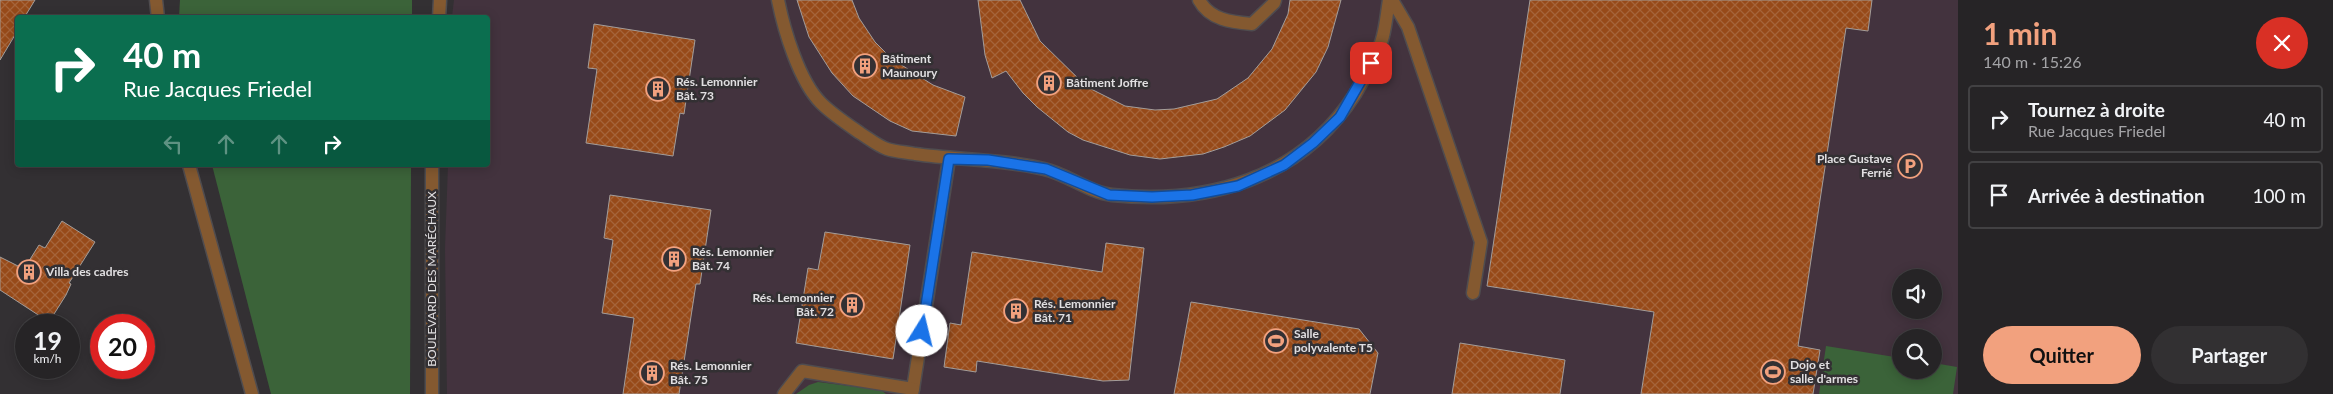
<!DOCTYPE html>
<html lang="fr">
<head>
<meta charset="utf-8">
<style>
	:root { --surface:#262426; --page:#323032; --text:#f1f3f6; --muted:#a4a4a7; --line:#424143; --accent:#f2a17e }
	body { margin:0; font-family:Lato,sans-serif; background:var(--page); color:var(--text); height:100vh; display:flex; flex-direction:column; font-size:19px; white-space:nowrap }
	* { box-sizing:border-box; margin:0 }
	p { font-size:16px; color:var(--muted) }
	.icon { flex:none; width:28px; height:28px; fill:none; stroke:currentColor; stroke-width:2; stroke-linecap:round; stroke-linejoin:round }
	.map { position:relative; flex:1; overflow:hidden }
	.side { display:flex; flex-direction:column; background:var(--surface); width:375px }
	.side>* { flex:none }
	.hud { position:absolute; left:15px; top:15px; width:475px; height:152px; border-radius:5px; box-shadow:0 2px 12px #0003,0 0 0 1px var(--line); background:#0b6e4f; color:#fff; overflow:hidden }
	.controls { position:absolute; left:1892px; top:269px; display:grid; gap:10px }
	.controls a { display:grid; place-items:center; width:50px; height:50px; border-radius:50%; background:var(--surface); box-shadow:0 2px 12px #0003,0 0 0 1px var(--line); font-size:25px }
	.speed { position:absolute; left:15px; top:314px; display:flex; gap:10px; font-size:25px; font-weight:700; text-align:center }
	.speed>* { display:grid; place-content:center; width:65px; height:65px; border-radius:50%; background:var(--surface); box-shadow:0 2px 12px #0003,0 0 0 1px var(--line); line-height:1 }
	.speed small { font-size:12px; font-weight:400 }
	.speed .limit { border:8px solid #d22; background:#fff; color:#111 }
	.pin { position:absolute; display:grid; place-items:center; width:42px; height:42px; color:#fff; margin:-21px; border-radius:10px; box-shadow:0 2px 8px #0006 }
	.me { position:absolute; width:55px; margin:-28px; rotate:9deg; stroke-linejoin:round; filter:drop-shadow(0 0 4px #0008) }
	.turn { display:flex; align-items:center; gap:18px; height:105px; padding:0 25px; font-size:22px }
	.turn .icon { width:65px; height:65px; stroke-width:2.5 }
	.turn b { display:block; font-size:35px; line-height:42px }
	.lanes { display:flex; align-items:center; height:48px; padding:0 25px; background:#0003; justify-content:center; gap:25px; direction:ltr }
	.lanes .off { opacity:.35 }
	.round { display:grid; place-items:center; flex:none; width:52px; height:52px; border-radius:26px; background:var(--page) }
	.summary { display:flex; align-items:center; justify-content:space-between; height:85px; padding:0 25px }
	h1 { font-size:30px; font-weight:700; line-height:38px; color:var(--accent) }
	.action { display:flex; gap:10px; margin-top:auto; padding:10px 25px }
	.action a { flex:1; height:58px; border-radius:30px; background:var(--accent); color:#111; font-size:20px; font-weight:700; line-height:58px; text-align:center }
	.action a+a { background:var(--page); color:var(--text) }
	ul { padding:0; list-style:none }
	li { display:flex; align-items:center; gap:15px; height:68px; margin:0 10px 8px; padding:0 15px; border:2px solid var(--line); border-radius:5px }
	li div { flex:1 }
	li b { display:block; font-size:19px }
	li em { font-style:normal }
	main { display:flex; flex:1; min-height:0 }
	.map>svg:first-child { display:block }
	.education { fill:#43333e; fill-rule:evenodd }
	.green { fill:#3b6339 }
	.building { fill:url(#building-cross-hatch); stroke:#a39d9a }
	.lines { fill:none; stroke-linecap:round; stroke-linejoin:round }
	.lane-casing { stroke:#4f4c4f; stroke-width:15 }
	.street-casing { stroke:#4f4c4f; stroke-width:15 }
	.lane { stroke:#845930; stroke-width:12 }
	.street { stroke:#845930; stroke-width:12 }
	.route-casing { stroke:#114b97; stroke-width:12 }
	.route { stroke:#1a73e8; stroke-width:9 }
	.labels { text-anchor:middle; stroke-width:5; stroke-linejoin:round; paint-order:stroke }
	.poi-label { font-size:12px; font-weight:bold; fill:#e1dfe1; stroke:#333033; text-anchor:start }
	.street-label { font-size:12px; fill:#e1dfe1; stroke:#333033 }
</style>
</head>
<body>
<main>
<div class="map">
<svg width="1958" height="394" viewBox="0 0 1958 394">
	<defs>
		<pattern id="building-cross-hatch" width="8" height="8" patternUnits="userSpaceOnUse" patternTransform="scale(1.25)"><rect width="8" height="8" fill="#974a19"/><path d="M0 0l8 8M0 8l8-8" fill="none" stroke="#a5643a"/></pattern>
	</defs>
	<rect width="100%" height="100%" fill="#333033"/>
	<!-- education -->
	<path class="education" d="M454 0H1958V394H447L445 248 448 165H488V18L452 17ZM1901 278H1934V310H1901ZM1901 338H1934V370H1901Z"/>
	<!-- green -->
	<g class="green">
		<path d="M180 0H412V17H179Z"/>
		<path d="M212 165H411L410 394H271Z"/>
		<path d="M1826 346 1901 358V370H1934V363L1957 367 1953 394H1819Z"/>
		<path d="M818 382 881 390 886 394H796L809 385Z"/>
	</g>
	<!-- building -->
	<g class="building">
		<path d="M0 0H35L24 18H18V30L0 60Z"/>
		<path d="M797 0H852L859 18 875 42 892 59 933 85 965 97 956 136 912 131 890 121 853 96 832 73 809 37Z"/>
		<path d="M978 0H1020L1040 41 1087 87 1125 106 1155 110 1174 109 1217 99 1248 78 1272 49 1288 14 1290 0H1341L1328 47 1316 72 1285 110 1250 136 1224 147 1203 154 1160 159 1130 155 1083 140 1068 132 1037 107 1023 93 1006 71 992 78 985 55Z"/>
		<path d="M1530 0H1872L1868 31 1846 28 1798 346 1820 350 1813 394H1641L1654 312 1487 286Z"/>
		<path d="M594 24 695 40 684 114 680 113 673 156 586 143 597 69 588 68Z"/>
		<path d="M610 195 711 210 700 284H696L679 394H623L634 318 602 313 613 240 604 238Z"/>
		<path d="M62 221 95 242 69 283 71 284 66 295 49 322 0 290V257L24 269 39 245 45 248Z"/>
		<path d="M825 232 910 245 893 359 796 343 808 268 818 270Z"/>
		<path d="M1106 243 1144 248 1129 380 1103 381 977 361 976 372 944 367 950 323 961 325 972 252 1102 272Z"/>
		<path d="M1191 302 1359 329 1378 353 1370 394H1174Z"/>
		<path d="M1460 343 1565 360 1560 394H1452Z"/>
	</g>
	<g class="lines">
		<!-- lane casing -->
		<g class="lane-casing">
			<g id="lane">
				<path d="M156 0 158 18"/>
				<path d="M778 0C784 30 799 81 821 103 832 114 847 124 860 133 868 138 878 146 887 149 896 152 906 152 915 154 958 160 1002 159 1044 169 1067 174 1088 192 1112 195 1207 205 1301 179 1355 94 1365 76 1378 56 1383 36 1386 24 1387 12 1389 0"/>
				<path d="M1199 0C1210 20 1231 22 1252 24L1274 3 1275 0"/>
				<path d="M1392 0 1408 27 1481 242 1473 293"/>
				<path d="M189 165 252 394"/>
				<path d="M913 389 949 159"/>
				<path d="M784 394 802 371 913 389 912 394"/>
			</g>
		</g>
		<!-- street casing -->
		<g class="street-casing">
			<g id="street">
				<path d="M439 18 440 0"/>
				<path d="M432 394V165"/>
			</g>
		</g>
		<!-- lane -->
		<use href="#lane" class="lane"/>
		<!-- street -->
		<use href="#street" class="street"/>
	</g>
	<g class="lines">
		<!-- route casing -->
		<g class="route-casing">
			<path id="route" d="M922 331 949 159 988 160 1046 169 1109 195 1152 197 1192 195 1238 186 1284 165 1313 143 1340 117 1371 63"/>
		</g>
		<!-- route -->
		<use href="#route" class="route"/>
	</g>
	<!-- icons -->
	<defs>
		<g id="building-ring" transform="scale(1.25)"><circle r="9.5" fill="#333033" stroke="#f2a17e" stroke-width="1.5"/><path d="M-4-6H4V6H1V3H-1V6H-4ZM-2.5-4.3h1.7v1.8h-1.7ZM.8-4.3h1.7v1.8H.8ZM-2.5-1h1.7V.8h-1.7ZM.8-1h1.7V.8H.8Z" fill="#f2a17e"/></g>
		<g id="parking-ring" transform="scale(1.25)"><circle r="9.5" fill="#333033" stroke="#f2a17e" stroke-width="1.5"/><path d="M-3.5-5.5H1a3.5 3.5 0 0 1 0 7H-1V5.5H-3.5ZM-1-3.4V-.6H.8a1.4 1.4 0 0 0 0-2.8Z" fill="#f2a17e"/></g>
		<g id="stadium-ring" transform="scale(1.25)"><circle r="9.5" fill="#333033" stroke="#f2a17e" stroke-width="1.5"/><path d="M0-5a6.5 5 0 1 0 0 10a6.5 5 0 1 0 0-10ZM-3.5-1.8h7v3.6h-7Z" fill="#f2a17e"/></g>
	</defs>
	<g fill-rule="evenodd">
		<use href="#building-ring" x="865" y="66"/>
		<use href="#building-ring" x="1049" y="83"/>
		<use href="#building-ring" x="658" y="89"/>
		<use href="#parking-ring" x="1910" y="166"/>
		<use href="#building-ring" x="674" y="259"/>
		<use href="#building-ring" x="29" y="272"/>
		<use href="#building-ring" x="852" y="305"/>
		<use href="#building-ring" x="1016" y="311"/>
		<use href="#stadium-ring" x="1276" y="341"/>
		<use href="#stadium-ring" x="1773" y="372"/>
		<use href="#building-ring" x="652" y="373"/>
	</g>
	<g class="labels">
		<!-- poi labels -->
		<g class="poi-label">
			<text x="882" y="63">Bâtiment<tspan x="882" dy="14">Maunoury</tspan></text>
			<text x="676" y="86">Rés. Lemonnier<tspan x="676" dy="14">Bât. 73</tspan></text>
			<text x="1066" y="87">Bâtiment Joffre</text>
			<text x="1892" y="163" text-anchor="end">Place Gustave<tspan x="1892" dy="14">Ferrié</tspan></text>
			<text x="692" y="256">Rés. Lemonnier<tspan x="692" dy="14">Bât. 74</tspan></text>
			<text x="46" y="276">Villa des cadres</text>
			<text x="834" y="302" text-anchor="end">Rés. Lemonnier<tspan x="834" dy="14">Bât. 72</tspan></text>
			<text x="1034" y="308">Rés. Lemonnier<tspan x="1034" dy="14">Bât. 71</tspan></text>
			<text x="1294" y="338">Salle<tspan x="1294" dy="14">polyvalente T5</tspan></text>
			<text x="1790" y="369">Dojo et<tspan x="1790" dy="14">salle d'armes</tspan></text>
			<text x="670" y="370">Rés. Lemonnier<tspan x="670" dy="14">Bât. 75</tspan></text>
		</g>
		<!-- street labels -->
		<g class="street-label">
			<text transform="translate(432 279) rotate(-90)" y="4">BOULEVARD DES MARÉCHAUX</text>
		</g>
	</g>
</svg>
<div class="controls">
<a><svg class="icon" aria-label="sound" viewBox="0 0 24 24"><path d="M4 9h4l5-4v14l-5-4H4zM17 9q2 3 0 6"/></svg></a>
<a><svg class="icon" aria-label="search" viewBox="0 0 24 24"><circle cx="10" cy="10" r="6"/><path d="M15 15l6 6"/></svg></a>
</div>
<div class="speed"><div>19<small>km/h</small></div><div class="limit">20</div></div>
<div class="pin" style="left:1371px;top:63px;background:#d93025"><svg class="icon" aria-label="arrive" viewBox="0 0 24 24"><path d="M6 21V4h12l-3 4 3 4H6"/></svg></div>
<svg class="me" style="left:922px;top:331px" viewBox="-20 -20 40 40"><circle r="19" fill="#fff"/><path d="M0-13L10 11 0 6-10 11z" fill="#1a73e8"/></svg>
<div class="hud">
<div class="turn"><svg class="icon" aria-label="right" viewBox="0 0 24 24"><path d="M7 20v-9h11M14 6l5 5-5 5"/></svg><div><b>40 m</b>Rue Jacques Friedel</div></div>
<div class="lanes"><svg class="icon off" aria-label="left" viewBox="0 0 24 24"><path d="M17 20v-9H6M10 6l-5 5 5 5"/></svg><svg class="icon off" aria-label="ahead" viewBox="0 0 24 24"><path d="M12 20V5M6 11l6-6 6 6"/></svg><svg class="icon off" aria-label="ahead" viewBox="0 0 24 24"><path d="M12 20V5M6 11l6-6 6 6"/></svg><svg class="icon" aria-label="right" viewBox="0 0 24 24"><path d="M7 20v-9h11M14 6l5 5-5 5"/></svg></div>
</div>
</div>
<section class="side">
<div class="summary"><div><h1>1 min</h1><p>140 m · 15:26</p></div><a class="round" style="background:#d93025;color:#fff"><svg class="icon" aria-label="close" viewBox="0 0 24 24"><path d="M6 6l12 12M18 6L6 18"/></svg></a></div>
<ul>
<li><svg class="icon" aria-label="right" viewBox="0 0 24 24"><path d="M7 20v-9h11M14 6l5 5-5 5"/></svg><div><b>Tournez à droite</b><p>Rue Jacques Friedel</p></div><em>40 m</em></li>
<li><svg class="icon" aria-label="arrive" viewBox="0 0 24 24"><path d="M6 21V4h12l-3 4 3 4H6"/></svg><div><b>Arrivée à destination</b></div><em>100 m</em></li>
</ul>
<div class="action"><a>Quitter</a><a>Partager</a></div>
</section>
</main>
</body>
</html>
